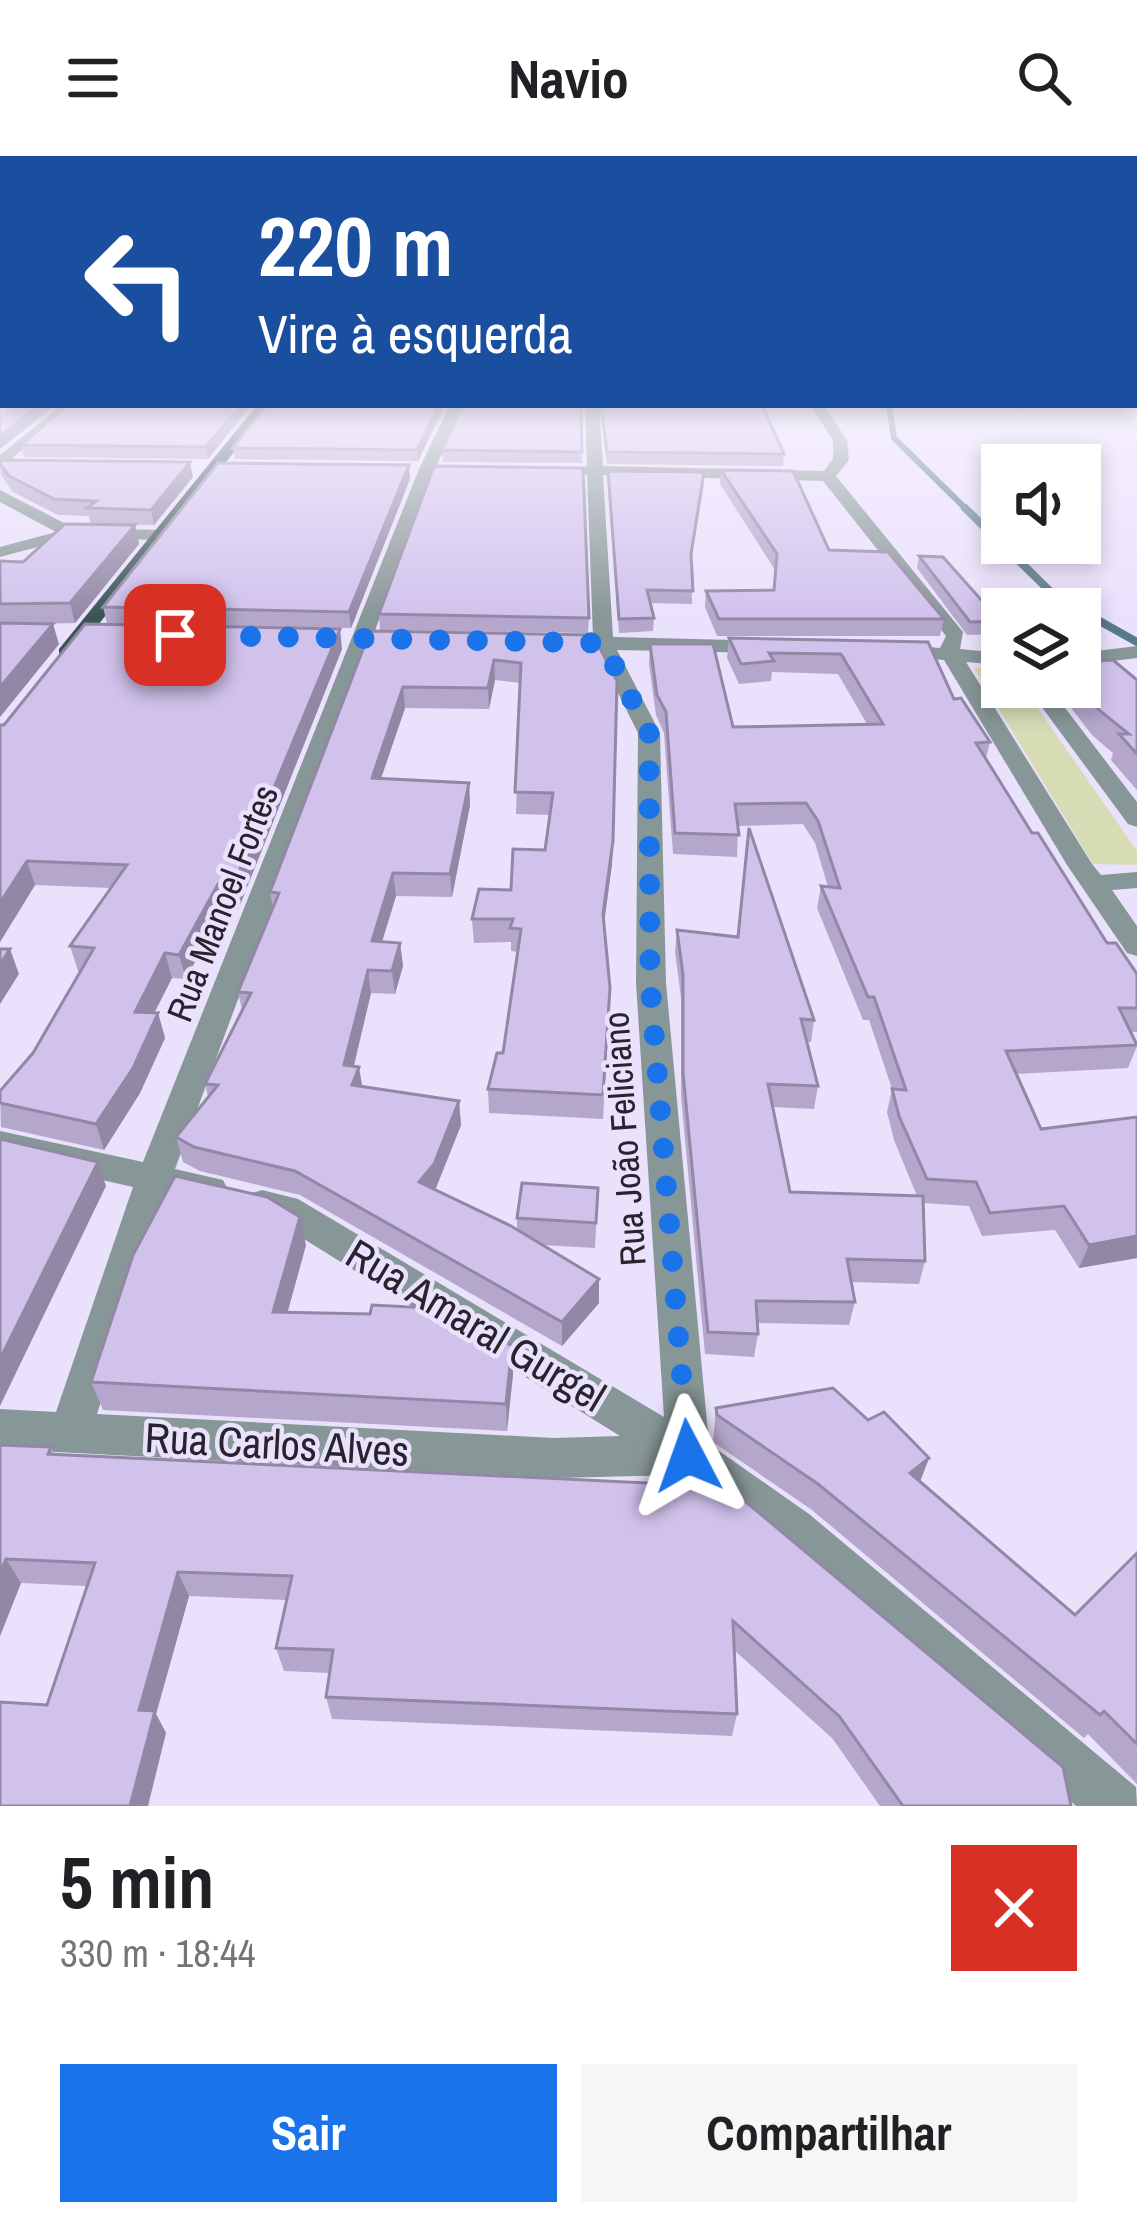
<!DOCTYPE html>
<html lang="pt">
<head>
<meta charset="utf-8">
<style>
	:root { --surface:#fff; --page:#f6f6f6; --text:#202124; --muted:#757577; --accent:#1a73e8 }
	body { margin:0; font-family:"Archivo Narrow",sans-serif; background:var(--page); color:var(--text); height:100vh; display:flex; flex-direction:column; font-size:45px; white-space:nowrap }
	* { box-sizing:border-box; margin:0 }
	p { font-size:39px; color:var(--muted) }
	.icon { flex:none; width:66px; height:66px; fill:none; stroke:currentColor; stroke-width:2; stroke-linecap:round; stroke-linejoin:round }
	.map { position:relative; height:1650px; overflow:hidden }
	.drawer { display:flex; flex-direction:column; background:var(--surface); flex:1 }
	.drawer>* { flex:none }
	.top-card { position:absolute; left:0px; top:0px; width:1137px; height:252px; box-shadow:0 6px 18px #0003; background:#1a4fa0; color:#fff; overflow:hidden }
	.controls { position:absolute; left:981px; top:288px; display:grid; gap:24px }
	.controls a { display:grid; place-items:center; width:120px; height:120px; border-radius:0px; background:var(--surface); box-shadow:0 6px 18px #0003; font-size:60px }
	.pin { position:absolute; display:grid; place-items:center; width:102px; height:102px; color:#fff; margin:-51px; border-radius:24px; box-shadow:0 6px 18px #0006 }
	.me { position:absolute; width:132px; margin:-66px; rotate:356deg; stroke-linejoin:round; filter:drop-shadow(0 0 9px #0008) }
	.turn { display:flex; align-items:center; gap:42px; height:252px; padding:0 60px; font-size:54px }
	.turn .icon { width:156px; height:156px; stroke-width:2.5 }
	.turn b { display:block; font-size:84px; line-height:102px }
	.round { display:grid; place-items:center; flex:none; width:126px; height:126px; border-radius:0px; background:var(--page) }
	.headline { display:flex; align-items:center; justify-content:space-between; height:204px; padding:0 60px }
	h1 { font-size:72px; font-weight:700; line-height:90px }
	.action { display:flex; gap:24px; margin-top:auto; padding:24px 60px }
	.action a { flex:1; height:138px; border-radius:0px; background:var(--accent); color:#fff; font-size:48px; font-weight:700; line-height:138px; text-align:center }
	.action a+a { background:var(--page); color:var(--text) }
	header { display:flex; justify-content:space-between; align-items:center; height:156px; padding:0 60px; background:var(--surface); font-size:54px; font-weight:700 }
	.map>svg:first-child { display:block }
	.green { fill:#d8dcb5 }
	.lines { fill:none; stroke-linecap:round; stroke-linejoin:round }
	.stream-far1 { stroke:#59798a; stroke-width:6 }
	.stream { stroke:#59798a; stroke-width:8 }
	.minor { fill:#879696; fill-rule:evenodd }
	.major { fill:#3a5456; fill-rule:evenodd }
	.wall { fill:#b4a7cb }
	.shaded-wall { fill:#9288a5 }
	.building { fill:#d1c2ec; stroke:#9288a5; stroke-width:3 }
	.route { stroke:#1a73e8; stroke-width:21; stroke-dasharray:0 37.8 }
	.labels { text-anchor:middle; stroke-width:9; stroke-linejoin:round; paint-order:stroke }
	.street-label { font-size:36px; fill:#27242e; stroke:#eae1fc }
	.near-street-label { font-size:42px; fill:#27242e; stroke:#eae1fc }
</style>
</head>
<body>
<header><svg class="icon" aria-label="menu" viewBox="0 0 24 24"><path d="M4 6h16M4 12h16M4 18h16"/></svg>Navio<svg class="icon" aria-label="search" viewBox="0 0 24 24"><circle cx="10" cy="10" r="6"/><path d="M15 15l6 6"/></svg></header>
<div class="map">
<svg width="1137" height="1650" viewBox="0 0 1137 1650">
	<rect width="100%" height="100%" fill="#eae1fc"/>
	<!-- green -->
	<path class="green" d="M1002 511V531H1023L1137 695V709L1093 708 974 512Z"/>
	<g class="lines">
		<!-- stream-far1 -->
		<path class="stream-far1" d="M889 249 894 282 968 355"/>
		<!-- stream -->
		<g class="stream">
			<path d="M965 352 1055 440 1078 453"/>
			<path d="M1080 454 1137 486"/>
		</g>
		<!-- minor -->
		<g class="minor">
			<path d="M62 249H77L0 312V299Z"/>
			<path d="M450 249H464L435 313 175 1013 223 1024 228 1034 223 1044 210 1048 167 1038 97 1258 554 1282 620 1280 275 1065 249 1058 244 1048 249 1038 262 1034 298 1043 664 1261 636 827 638 577 596 493 579 487 593 481 587 319 568 314 587 310 585 249H599L603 310 824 315 833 303V284L810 249H824L847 284 849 304 836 320 963 476 960 493 1002 497V509L966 506 1092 708 1101 719 1137 716V732L1112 734 1137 770V800L1127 797 1067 709 944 504 895 500 885 494 895 488 940 492 946 480 823 325 603 319 613 481 769 485 779 491 769 497 617 494 660 577 666 827 709 1288 809 1358 1136 1631 1137 1650H1076L777 1390 681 1319 554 1322 0 1293V1253L56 1256 133 1031 0 1001V975L143 1006 419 313Z"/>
			<path d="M0 334 74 372 161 374 170 379 161 384 71 382 0 401V391L56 376 0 346Z"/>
			<path d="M1137 490V502L1080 509V497Z"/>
			<path d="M1027 531H1049L1137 646V671L1128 668Z"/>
		</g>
		<!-- major -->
		<path class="major" d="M257 249H271L73 501H59V493Z"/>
	</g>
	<!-- wall -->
	<g class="wall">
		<path d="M251 249 208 303 24 301 21 289Z"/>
		<path d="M267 249H445L418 305 235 303 233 292Z"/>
		<path d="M581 249 582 307 443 306 442 294Z"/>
		<path d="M600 249H762L784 298 783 310 607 308Z"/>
		<path d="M0 304 193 321 154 369 91 368 89 360 58 359 13 336 1 319Z"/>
		<path d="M721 314 829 394 944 463 940 480H717L705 451 706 435 773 434 775 414 720 328Z"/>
		<path d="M608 315 704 328 691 404 692 448 650 447 654 462 653 475 619 477Z"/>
		<path d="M410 323 351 472 107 468 103 451Z"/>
		<path d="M135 369 139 388 75 467 35 468 59 488 0 561V405L23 406Z"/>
		<path d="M919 400 1000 465 997 478 967 479 917 412Z"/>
		<path d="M379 458 589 462 588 477 380 474Z"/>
		<path d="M370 475 617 525 612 708 604 769 610 832 603 963 489 957 488 933 503 897 518 796 511 795V786L474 787 472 763 511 734 545 694 550 659 516 658 520 527 495 524 489 553 405 552 381 622 469 627 470 649 452 741 396 740 382 786 400 787 403 810 395 838 371 837 354 910 362 930 459 945 461 969 435 1034 517 1074V1062L598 1032 595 1092 542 1089 599 1123V1147L562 1190 300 1039 200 1015 183 1006 176 981 208 941 205 928 242 854 238 836 273 752 270 736Z"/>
		<path d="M729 482 928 486 954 543 990 586 986 602 1032 677 1107 787 1137 818V876H1131L1137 890 1128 912 1016 918 1041 973 1137 961V1102L1079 1112 1055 1074 982 1080 969 1050 923 1047 925 1105 919 1128 851 1126 855 1146 849 1169 758 1167V1178L754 1201 705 1198 681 940V841L675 796 677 774 814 864 811 886H807L818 930 814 953 773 951 790 1036 917 1040 894 984 887 956 892 933 869 864H863L817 752 821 730 828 731 815 687 803 668 738 670 737 701 673 698 664 577 656 559 649 508 650 488 733 571 867 568 838 518 772 516 771 525 739 528 727 502Z"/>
		<path d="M342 493 238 754 223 752 186 823 172 822 154 857H158L165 882 140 937 104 994 1 971 0 935 33 897 80 815H78L70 790 111 732 35 729 0 786V569Z"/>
		<path d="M1137 524V634L1111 604 1113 597 1092 579 1055 531H1080Z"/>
		<path d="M306 1089 287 1156 512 1190 513 1218 507 1275 103 1254 91 1226Z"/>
		<path d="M716 1252 868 1264 929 1302 920 1326 1075 1459 1137 1397V1628L1088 1578 1084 1582 812 1354 713 1286Z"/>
		<path d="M0 1289 51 1291 54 1298 728 1331 1071 1650H880L832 1582 734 1494 737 1558 732 1580 332 1563 326 1541 329 1517 284 1515 276 1492 287 1444 189 1440 156 1558 166 1577 47 1549 87 1430 21 1427 0 1480Z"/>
	</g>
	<!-- shaded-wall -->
	<g class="shaded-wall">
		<path d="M40 249H56L0 293V280Z"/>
		<path d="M241 249H251L208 303 206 291Z"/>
		<path d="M439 249H445L418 305 417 294Z"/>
		<path d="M190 306 193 321 154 369 151 354Z"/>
		<path d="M409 309 410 323 351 472 349 456Z"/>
		<path d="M135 369 139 388 75 467 70 447Z"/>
		<path d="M53 468 59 488 0 561V531Z"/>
		<path d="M340 473 342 493 238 754 233 730Z"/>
		<path d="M494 504 495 524 489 553 488 532Z"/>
		<path d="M403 531 405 552 374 643 372 622Z"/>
		<path d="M469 627 470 649 452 741 450 718Z"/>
		<path d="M613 685 612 708 602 781 603 758Z"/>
		<path d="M27 705 35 729 0 786V747Z"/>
		<path d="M393 717 396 740 375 808 372 785Z"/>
		<path d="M218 728 223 752 186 823 179 799Z"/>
		<path d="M400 787 403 810 395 838 392 815Z"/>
		<path d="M10 793 19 818 0 848V808Z"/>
		<path d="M165 797 172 822 142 881 135 856Z"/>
		<path d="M368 814 371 837 348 933 344 909Z"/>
		<path d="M158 857 165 882 140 937 104 994 96 968Z"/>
		<path d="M359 911 363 935 352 929Z"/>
		<path d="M459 945 461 969 436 1032 422 1050 419 1026Z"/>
		<path d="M98 1006 106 1030 0 1250V1203Z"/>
		<path d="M300 1061 306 1089 280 1184 273 1156Z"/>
		<path d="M1137 1080V1102L1079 1112 1089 1089Z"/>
		<path d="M599 1123V1147L562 1190V1166Z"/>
		<path d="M512 1190 513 1218 507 1275 506 1248Z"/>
		<path d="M929 1302 919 1328 910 1317Z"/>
		<path d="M6 1403 21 1427 0 1480V1417Z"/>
		<path d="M178 1416 189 1440 156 1558 166 1577 148 1650H130L139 1554Z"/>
	</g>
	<!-- building -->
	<g class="building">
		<path d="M0 231H3V249H40L0 280Z"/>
		<path d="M67 249H241L206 291 21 289Z"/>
		<path d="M267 249H439L417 294 233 292Z"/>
		<path d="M463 249H581L582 296 442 294Z"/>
		<path d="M601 249H762L784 298 607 296Z"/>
		<path d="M0 304 190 306 151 354 87 352 96 345 54 343 9 320 0 308Z"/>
		<path d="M218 307 409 309 349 456 103 451Z"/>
		<path d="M434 310 583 312 589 462 379 458Z"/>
		<path d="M721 314 793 315 829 394 888 396 944 463H719L706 435 774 434 777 398Z"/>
		<path d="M608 315 704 316 691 398 693 435 647 434 654 462 619 463Z"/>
		<path d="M65 368 135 369 70 447 0 448V405L23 406Z"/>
		<path d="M919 400 943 401 1000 465 970 466Z"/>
		<path d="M0 467 53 468 0 531Z"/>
		<path d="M85 468 340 473 233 730 218 728 179 799 165 797 135 856 158 857 133 912 96 968 0 947V935L33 897 94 792 70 790 127 709 27 705 0 747V569H4Z"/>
		<path d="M370 475 593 479 617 525 613 685 603 758 610 832 603 939 488 933 497 897H503L521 773 510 772 513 763H472L479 733 511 734 513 693 545 694 553 637 515 636 521 507 494 504 488 532 403 531 372 622 469 627 450 718 393 717 372 785 400 787 392 815 368 814 344 909 359 911 352 929 459 945 434 1008 419 1026 511 1070 599 1123 562 1166 295 1015 194 991 176 981 218 929 205 928 251 837 238 836 279 737 270 736Z"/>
		<path d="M729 482 928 486 954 543 961 542 990 586 976 587 1032 677H1038L1107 787H1116L1137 818V852H1119L1137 889 1006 895 1041 973 1137 961V1080L1089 1089 1064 1050 990 1057 976 1026 927 1023 899 960 892 933 906 934 874 841H868L821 730 840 732 818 665 806 647 735 648 739 679 675 677 666 556 657 539 650 488H713L733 571 883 568 841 498 769 497 774 505 741 508Z"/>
		<path d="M1113 504 1137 524V598L1119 578H1129L1099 554 1080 530V506Z"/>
		<path d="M749 672 814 864 801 863 818 930 768 928 790 1036 923 1040 925 1105 847 1103 855 1146 756 1145 758 1178 708 1176 683 917V819L677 774 738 781Z"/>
		<path d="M0 793H10L0 808Z"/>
		<path d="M0 983 98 1006 0 1203Z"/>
		<path d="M175 1020 267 1041 300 1061 273 1156 370 1158 372 1149 450 1153 512 1190 506 1248 91 1226 133 1099Z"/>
		<path d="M522 1027 598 1032 596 1067 517 1062Z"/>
		<path d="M833 1232 868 1264 884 1256 929 1302 910 1317 1075 1459 1137 1397V1588L1104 1555 1100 1559 818 1328 717 1259 716 1252Z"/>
		<path d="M0 1289 51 1291 48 1298 728 1331 1063 1611 1071 1650H903L839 1560 733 1465 737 1558 326 1541 333 1494 276 1492 292 1420 178 1416 139 1554 155 1555 130 1650H0V1546L47 1549 95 1407 6 1403 0 1417Z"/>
	</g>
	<!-- sky -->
	<linearGradient id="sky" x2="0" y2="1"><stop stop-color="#77abd2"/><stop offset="0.5" stop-color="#f6f2fe"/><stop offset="1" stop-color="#f6f2fe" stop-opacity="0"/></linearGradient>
	<rect width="1137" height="462" fill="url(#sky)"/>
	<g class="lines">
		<!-- route -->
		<path class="route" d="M175 479 603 487 649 577 650 826 688 1300"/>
	</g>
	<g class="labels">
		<!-- street labels -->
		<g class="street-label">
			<text transform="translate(222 747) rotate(-69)" y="13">Rua Manoel Fortes</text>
			<text transform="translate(624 983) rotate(-94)" y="13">Rua João Feliciano</text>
		</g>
		<!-- near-street labels -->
		<g class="near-street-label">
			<text transform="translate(476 1169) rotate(31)" y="15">Rua Amaral Gurgel</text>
			<text transform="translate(277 1288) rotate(3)" y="15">Rua Carlos Alves</text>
		</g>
	</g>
</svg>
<div class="controls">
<a><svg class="icon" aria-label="sound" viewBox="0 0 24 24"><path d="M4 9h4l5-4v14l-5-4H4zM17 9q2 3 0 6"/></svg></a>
<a><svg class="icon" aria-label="layers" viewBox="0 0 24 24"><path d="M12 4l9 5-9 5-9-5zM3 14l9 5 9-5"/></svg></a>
</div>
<div class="pin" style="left:175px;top:479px;background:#d93025"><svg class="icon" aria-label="arrive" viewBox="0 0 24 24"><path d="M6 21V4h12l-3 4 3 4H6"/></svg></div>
<svg class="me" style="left:688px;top:1300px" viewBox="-20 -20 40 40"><path d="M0-17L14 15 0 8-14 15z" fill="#1a73e8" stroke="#fff" stroke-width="4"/></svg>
<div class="top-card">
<div class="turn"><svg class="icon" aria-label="left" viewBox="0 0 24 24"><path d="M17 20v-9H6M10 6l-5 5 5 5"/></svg><div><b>220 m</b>Vire à esquerda</div></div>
</div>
</div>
<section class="drawer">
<div class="headline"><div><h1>5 min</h1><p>330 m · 18:44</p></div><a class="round" style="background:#d93025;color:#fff"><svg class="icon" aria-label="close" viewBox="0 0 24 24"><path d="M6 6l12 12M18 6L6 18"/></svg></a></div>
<div class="action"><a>Sair</a><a>Compartilhar</a></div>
</section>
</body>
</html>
